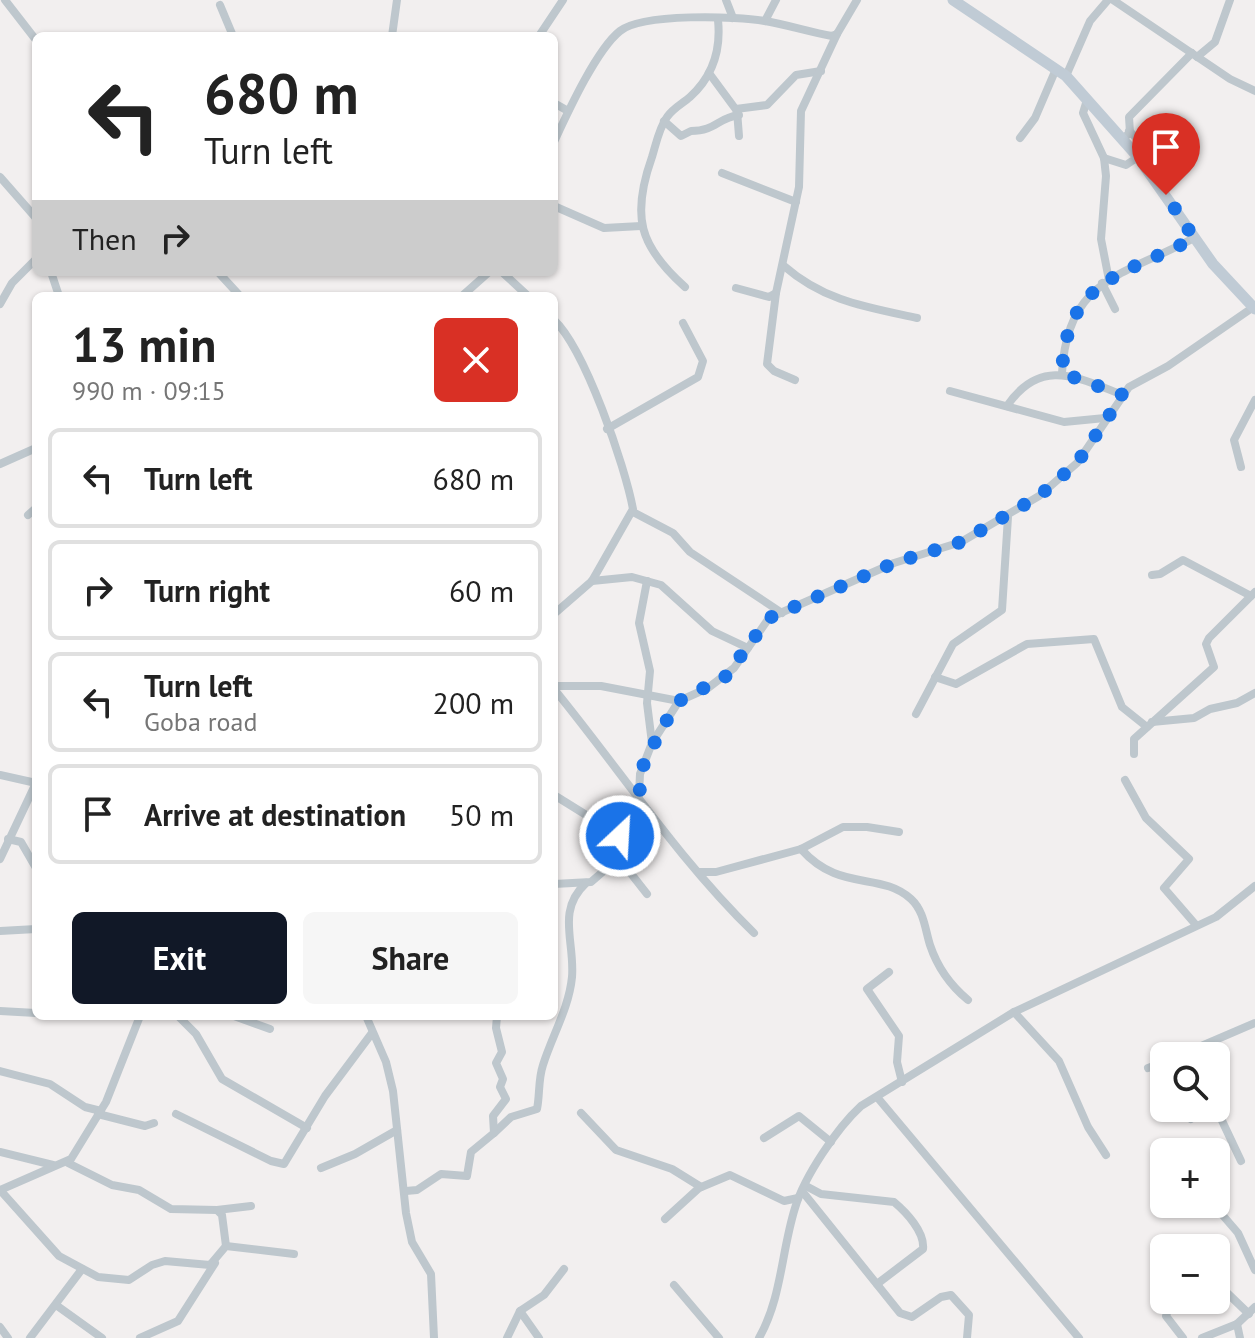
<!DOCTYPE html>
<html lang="en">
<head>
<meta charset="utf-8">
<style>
	:root { --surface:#fff; --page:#f6f6f6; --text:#222; --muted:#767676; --line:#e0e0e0; --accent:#111827 }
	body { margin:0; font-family:"PT Sans",sans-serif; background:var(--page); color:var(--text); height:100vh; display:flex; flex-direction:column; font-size:30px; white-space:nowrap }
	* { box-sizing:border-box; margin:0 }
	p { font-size:26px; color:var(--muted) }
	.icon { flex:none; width:44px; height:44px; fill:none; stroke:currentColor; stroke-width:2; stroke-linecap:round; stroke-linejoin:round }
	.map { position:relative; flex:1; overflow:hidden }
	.side { position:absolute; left:32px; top:292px; width:526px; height:728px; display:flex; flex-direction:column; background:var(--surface); border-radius:12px; box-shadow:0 2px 6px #0004 }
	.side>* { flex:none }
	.banner { position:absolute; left:32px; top:32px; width:526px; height:244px; border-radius:12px; box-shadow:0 2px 6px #0004; background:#fff; color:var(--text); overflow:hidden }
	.tools { position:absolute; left:1150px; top:1042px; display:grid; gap:16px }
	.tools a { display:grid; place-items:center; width:80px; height:80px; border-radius:12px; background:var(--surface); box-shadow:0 2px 6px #0004; font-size:40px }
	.pin { position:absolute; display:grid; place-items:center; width:68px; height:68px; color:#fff; margin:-82px -34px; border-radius:50% 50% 50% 0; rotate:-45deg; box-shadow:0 0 8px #0007 }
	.pin .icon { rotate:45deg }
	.me { position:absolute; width:88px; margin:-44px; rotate:25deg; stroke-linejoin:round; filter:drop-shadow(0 0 6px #0008) }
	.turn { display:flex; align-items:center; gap:28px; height:168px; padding:0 40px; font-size:36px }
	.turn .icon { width:104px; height:104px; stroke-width:2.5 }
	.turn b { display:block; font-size:56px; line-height:68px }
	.then { display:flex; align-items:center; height:76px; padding:0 40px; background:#0003; gap:16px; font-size:30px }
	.round { display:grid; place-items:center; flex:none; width:84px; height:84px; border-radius:12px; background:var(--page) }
	.overview { display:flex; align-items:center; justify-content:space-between; height:136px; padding:0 40px }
	h1 { font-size:48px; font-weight:700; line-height:60px }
	.cta { display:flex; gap:16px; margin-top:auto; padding:16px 40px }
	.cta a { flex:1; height:92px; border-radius:12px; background:var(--accent); color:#fff; font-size:32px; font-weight:700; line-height:92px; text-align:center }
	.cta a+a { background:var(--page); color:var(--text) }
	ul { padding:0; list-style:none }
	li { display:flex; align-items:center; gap:24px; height:100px; margin:0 16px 12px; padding:0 24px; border:4px solid var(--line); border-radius:12px }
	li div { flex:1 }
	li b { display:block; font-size:30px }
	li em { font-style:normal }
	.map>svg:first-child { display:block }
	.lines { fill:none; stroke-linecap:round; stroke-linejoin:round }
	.street { stroke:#bec7cd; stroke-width:8 }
	.secondary { stroke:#c0cbd5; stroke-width:11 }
	.route { stroke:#1a73e8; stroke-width:14; stroke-dasharray:0 25.2 }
</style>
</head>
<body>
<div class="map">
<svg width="1255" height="1338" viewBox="0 0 1255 1338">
	<rect width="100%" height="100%" fill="#f2efef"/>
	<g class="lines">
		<!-- street -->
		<g class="street">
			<path d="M5 0 36 40"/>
			<path d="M726 0 733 18"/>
			<path d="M1113 0 1230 79 1255 91"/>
			<path d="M220 5 233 36"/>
			<path d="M765 21 776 0"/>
			<path d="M392 36 397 0"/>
			<path d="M539 36 563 0"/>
			<path d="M1197 57 1215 42 1230 0"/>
			<path d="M709 73 737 111 739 136"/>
			<path d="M1066 76 1090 21 1108 0"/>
			<path d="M1087 100 1083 113 1104 158 1106 176 1101 239 1109 280"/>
			<path d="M554 103 568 111"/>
			<path d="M736 109 767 105 796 75 821 71"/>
			<path d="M664 121 681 136 691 131C716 131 717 118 739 115"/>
			<path d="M1129 131 1173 171"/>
			<path d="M1020 138 1035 118 1056 69"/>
			<path d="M1122 139 1130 133 1129 117 1192 53"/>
			<path d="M554 142C567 114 596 50 620 31 642 13 737 16 765 21 788 25 810 32 832 36L837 34 857 0"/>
			<path d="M1104 158 1126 165 1138 157"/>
			<path d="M722 173 796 202"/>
			<path d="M0 177 36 218"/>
			<path d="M554 206 604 228 641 226"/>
			<path d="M784 266C824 301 866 307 917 318"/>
			<path d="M51 272 59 296"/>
			<path d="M218 272 240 296"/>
			<path d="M502 272 528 296"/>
			<path d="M1102 283 1115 309"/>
			<path d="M685 287C639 246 631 216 652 157 656 144 659 128 667 117 673 108 682 104 690 97 713 76 721 49 718 20"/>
			<path d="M736 288 769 297 776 293 799 187 801 111 837 34"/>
			<path d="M776 293 767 364 774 371 795 380"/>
			<path d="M462 296 489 272"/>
			<path d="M0 304 12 283 36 259"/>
			<path d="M554 320C585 349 625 466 633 509L592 581 554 614"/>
			<path d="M1062 373C1067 278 1123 276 1194 238"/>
			<path d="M950 391 1064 422 1105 418"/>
			<path d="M1007 406C1041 356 1078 378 1123 395"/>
			<path d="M607 429 698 377 703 361 683 323"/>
			<path d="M0 464 36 448"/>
			<path d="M1241 467 1234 440 1255 400"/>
			<path d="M633 512 673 533 690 552 782 613"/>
			<path d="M28 515 36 508"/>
			<path d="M1152 575 1160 574 1183 560 1251 596"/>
			<path d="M592 581 632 577 661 585 712 631 748 648"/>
			<path d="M647 581 639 623 650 671 647 703 652 743"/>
			<path d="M935 677 956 684 1027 644 1094 639 1122 707 1147 727"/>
			<path d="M554 686H601L679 701 708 688 734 668 769 618 894 563 961 542 1039 496 1077 463 1129 387 1168 366 1255 306"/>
			<path d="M554 689C621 771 678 859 754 933"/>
			<path d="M916 714 953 644 1002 610 1008 517"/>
			<path d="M1152 722 1194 718 1210 709 1237 703 1255 693"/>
			<path d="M1134 754V739L1214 667 1206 644 1209 638 1255 592"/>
			<path d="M0 775 36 783"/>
			<path d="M1125 780 1146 818 1189 859 1164 888 1196 925"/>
			<path d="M554 795 620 836"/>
			<path d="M8 839 21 842 36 868"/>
			<path d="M801 849C840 893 880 871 911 899 924 911 925 929 930 945 937 966 951 986 968 1000"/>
			<path d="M614 852 647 894"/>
			<path d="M0 859 36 783"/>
			<path d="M699 872H716L801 849 843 827H867L899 832"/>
			<path d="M554 884 591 882 606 869 639 795 640 774 652 743 679 701"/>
			<path d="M0 931 36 929"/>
			<path d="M889 972 867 989 899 1036 897 1062 902 1082"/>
			<path d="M0 1011 36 1013"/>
			<path d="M1014 1012 1059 1061 1088 1127 1106 1155"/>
			<path d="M178 1016 196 1034 222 1079 307 1128"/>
			<path d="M203 1016H218"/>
			<path d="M234 1016 270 1029"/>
			<path d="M366 1016 386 1062 393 1091 406 1213 412 1242 431 1274 434 1338"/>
			<path d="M1178 1056 1255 1023"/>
			<path d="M1148 1068 1164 1062"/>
			<path d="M0 1071 50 1084 85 1107 101 1111"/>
			<path d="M877 1097 1079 1338"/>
			<path d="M1185 1108 1191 1119"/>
			<path d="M1216 1108 1241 1161"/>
			<path d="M581 1113 616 1150 672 1169 701 1187"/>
			<path d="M98 1114 145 1126 154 1123"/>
			<path d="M176 1114 271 1161 284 1164 325 1096 372 1033"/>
			<path d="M494 1133 511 1117 537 1109C540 1094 538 1080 543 1065 552 1036 569 1008 572 977 575 941 556 911 586 883"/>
			<path d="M764 1138 799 1116 831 1142"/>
			<path d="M0 1152 53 1165"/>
			<path d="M68 1163 112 1185 139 1190 171 1209 217 1210 222 1215 226 1246"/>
			<path d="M321 1168 355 1154 397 1130"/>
			<path d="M806 1186 821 1194 894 1202C906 1212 925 1232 923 1249L877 1284"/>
			<path d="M0 1190 59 1256 98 1277 129 1280 152 1265 165 1261 210 1265 226 1246 294 1254"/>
			<path d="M0 1190 71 1159 106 1102 140 1016"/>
			<path d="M406 1191 417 1190 441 1174 467 1176 471 1152 494 1133 493 1116 506 1099 500 1087 503 1079 496 1063 502 1052 496 1028 497 1016"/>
			<path d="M802 1191 900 1313 912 1317 941 1297 951 1295 969 1315 967 1338"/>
			<path d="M1213 1204 1238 1233 1255 1270"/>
			<path d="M217 1210 251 1206"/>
			<path d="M665 1219 699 1188 730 1175 784 1201 798 1198"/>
			<path d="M674 1285 719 1338"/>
			<path d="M1216 1289 1222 1288 1249 1314"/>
			<path d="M1171 1300 1166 1316 1183 1338"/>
			<path d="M56 1305 102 1338"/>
			<path d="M520 1311 539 1338"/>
			<path d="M1237 1324 1240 1338"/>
			<path d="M0 1327 8 1338"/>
			<path d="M30 1338 82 1269"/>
			<path d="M140 1338 178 1321 215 1263"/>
			<path d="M507 1338 520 1311 544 1295 564 1269"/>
			<path d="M759 1338C782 1297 781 1253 795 1208 804 1177 837 1128 861 1106L1014 1012 1216 917 1255 886"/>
			<path d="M1202 1338 1237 1324 1255 1307"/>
		</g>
		<!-- secondary -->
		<path class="secondary" d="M953 0 1066 76 1138 157 1213 264 1255 309"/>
	</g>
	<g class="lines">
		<!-- route -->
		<path class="route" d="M620 836 639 795 644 762 673 709 679 701 725 677 769 618 894 563 961 542 1039 496 1077 463 1123 395 1062 373C1066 278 1124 276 1194 238L1166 195"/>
	</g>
</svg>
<div class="tools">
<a><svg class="icon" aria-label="search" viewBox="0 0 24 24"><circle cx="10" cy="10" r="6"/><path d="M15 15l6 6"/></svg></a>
<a>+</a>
<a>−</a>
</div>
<div class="pin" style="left:1166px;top:195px;background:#d93025"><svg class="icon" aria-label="arrive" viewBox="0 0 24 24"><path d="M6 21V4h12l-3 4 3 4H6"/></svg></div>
<svg class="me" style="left:620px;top:836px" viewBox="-20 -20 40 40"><circle r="17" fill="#1a73e8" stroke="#fff" stroke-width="3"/><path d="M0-11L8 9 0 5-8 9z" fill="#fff"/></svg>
<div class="banner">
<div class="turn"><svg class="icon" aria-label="left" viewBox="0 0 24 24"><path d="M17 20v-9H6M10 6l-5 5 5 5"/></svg><div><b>680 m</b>Turn left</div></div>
<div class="then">Then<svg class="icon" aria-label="right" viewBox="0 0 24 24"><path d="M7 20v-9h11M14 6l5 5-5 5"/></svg></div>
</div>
<section class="side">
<div class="overview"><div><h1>13 min</h1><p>990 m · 09:15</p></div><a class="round" style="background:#d93025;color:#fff"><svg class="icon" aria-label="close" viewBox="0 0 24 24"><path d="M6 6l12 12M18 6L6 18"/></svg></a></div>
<ul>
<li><svg class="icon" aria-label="left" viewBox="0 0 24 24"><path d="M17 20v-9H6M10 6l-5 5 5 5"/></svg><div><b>Turn left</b></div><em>680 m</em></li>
<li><svg class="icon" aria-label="right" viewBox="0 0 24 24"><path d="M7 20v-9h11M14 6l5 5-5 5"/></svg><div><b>Turn right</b></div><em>60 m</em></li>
<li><svg class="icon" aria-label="left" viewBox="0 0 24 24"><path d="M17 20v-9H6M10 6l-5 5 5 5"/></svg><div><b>Turn left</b><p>Goba road</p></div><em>200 m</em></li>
<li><svg class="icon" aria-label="arrive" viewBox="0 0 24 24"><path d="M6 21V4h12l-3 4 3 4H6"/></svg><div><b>Arrive at destination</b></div><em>50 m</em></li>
</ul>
<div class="cta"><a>Exit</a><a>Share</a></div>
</section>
</div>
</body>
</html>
